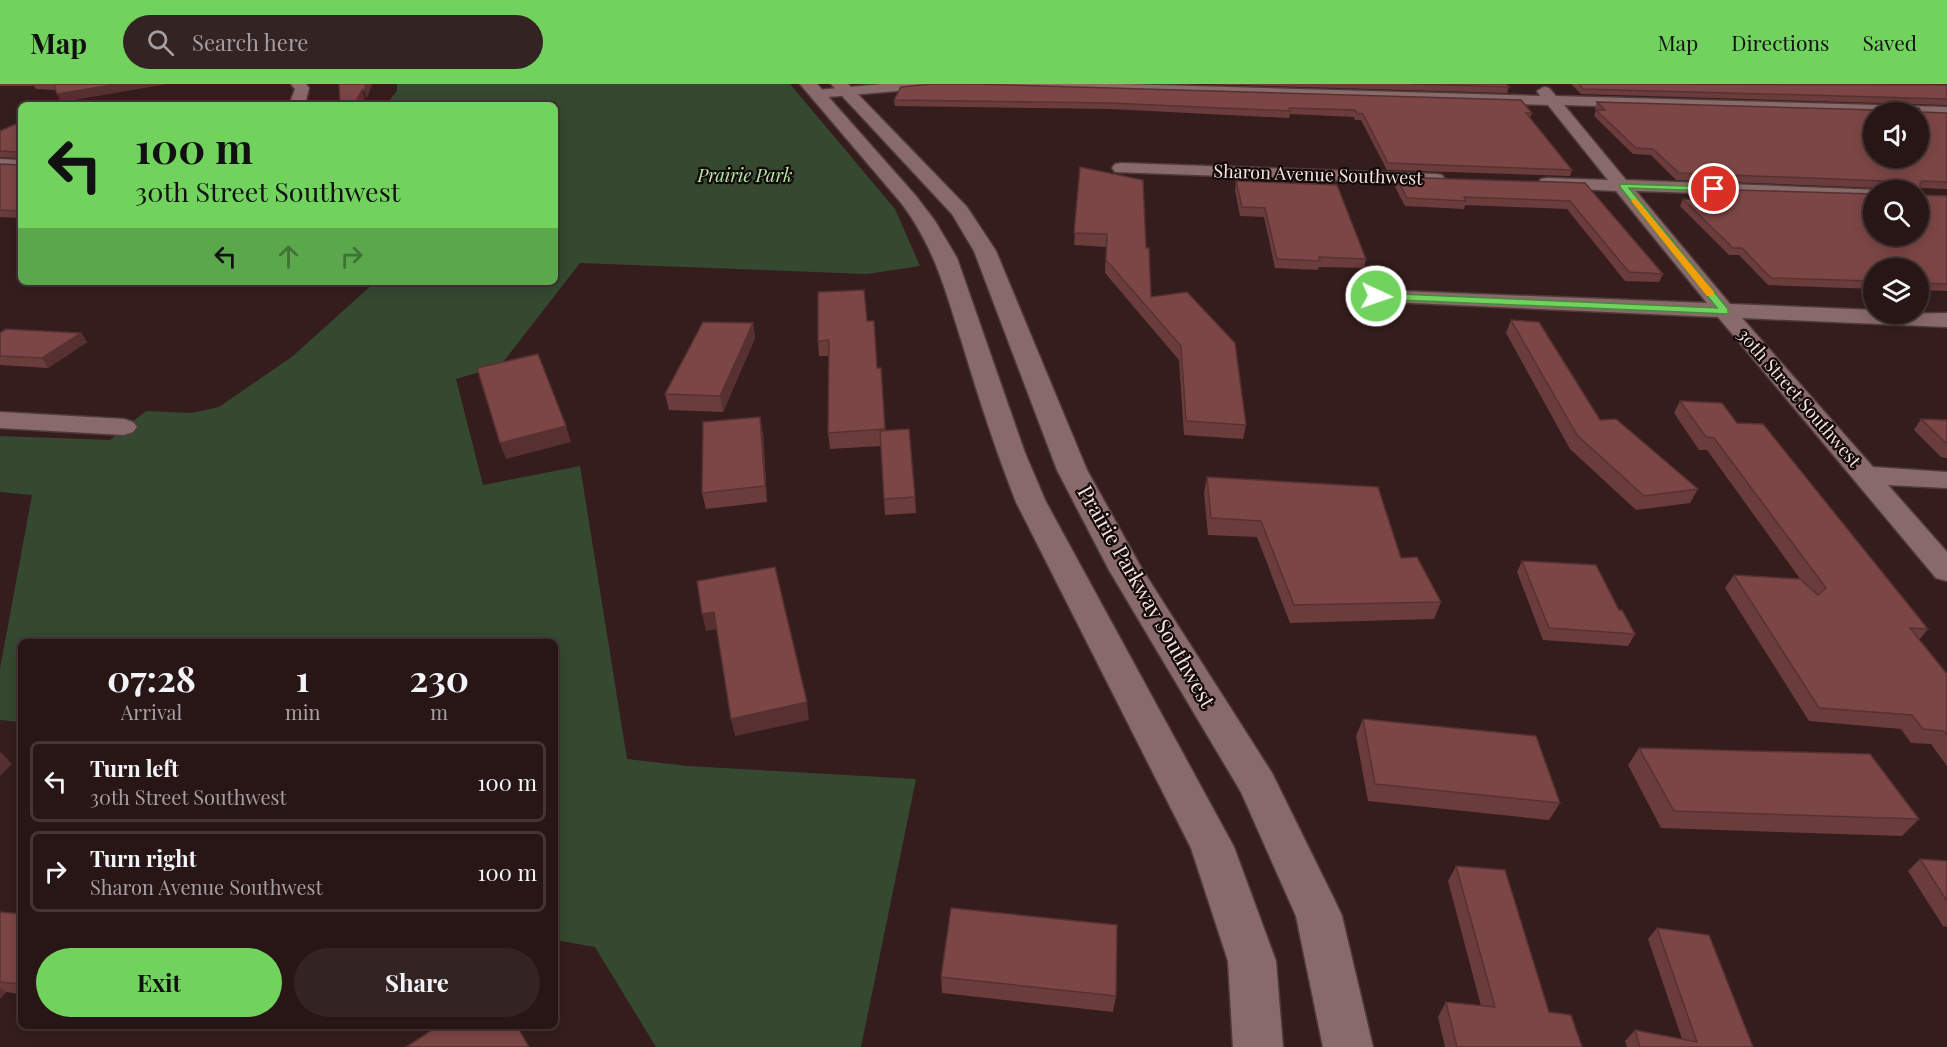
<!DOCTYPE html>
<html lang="en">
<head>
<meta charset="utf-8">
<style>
	:root { --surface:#281616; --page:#342323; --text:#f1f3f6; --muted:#a59fa1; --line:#443535; --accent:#71d35e }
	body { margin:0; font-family:"Playfair Display",serif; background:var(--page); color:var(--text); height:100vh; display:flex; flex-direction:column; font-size:22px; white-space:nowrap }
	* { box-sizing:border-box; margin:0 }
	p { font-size:20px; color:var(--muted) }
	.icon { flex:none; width:33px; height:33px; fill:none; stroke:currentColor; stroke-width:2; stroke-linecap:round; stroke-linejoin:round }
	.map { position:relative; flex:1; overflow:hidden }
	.sheet { position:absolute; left:18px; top:555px; width:540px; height:390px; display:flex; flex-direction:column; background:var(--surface); border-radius:9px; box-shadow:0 3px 15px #0003,0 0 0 2px var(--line) }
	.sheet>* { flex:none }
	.top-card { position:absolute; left:18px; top:18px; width:540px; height:183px; border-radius:9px; box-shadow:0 3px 15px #0003,0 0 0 2px var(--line); background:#71d35e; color:#111; overflow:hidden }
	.fabs { position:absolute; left:1863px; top:18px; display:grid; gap:12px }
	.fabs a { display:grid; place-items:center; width:66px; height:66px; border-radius:50%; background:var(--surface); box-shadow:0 3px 15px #0003,0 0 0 2px var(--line); font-size:30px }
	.pin { position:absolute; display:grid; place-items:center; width:51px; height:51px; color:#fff; margin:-26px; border:3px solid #fff; border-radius:50%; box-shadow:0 2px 6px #0007 }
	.me { position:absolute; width:66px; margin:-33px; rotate:93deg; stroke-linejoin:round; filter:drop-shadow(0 0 4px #0008) }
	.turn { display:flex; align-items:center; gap:21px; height:126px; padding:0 18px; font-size:27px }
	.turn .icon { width:78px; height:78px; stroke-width:2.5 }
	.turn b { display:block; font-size:42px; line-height:51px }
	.lanes { display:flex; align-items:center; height:57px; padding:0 18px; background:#0003; justify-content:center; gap:30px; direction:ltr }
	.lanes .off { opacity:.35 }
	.eta { display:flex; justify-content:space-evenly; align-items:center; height:102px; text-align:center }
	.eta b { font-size:36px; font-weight:700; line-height:42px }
	.button { display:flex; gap:12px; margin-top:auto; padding:12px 18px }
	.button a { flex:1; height:69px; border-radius:36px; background:var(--accent); color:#111; font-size:24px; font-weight:700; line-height:69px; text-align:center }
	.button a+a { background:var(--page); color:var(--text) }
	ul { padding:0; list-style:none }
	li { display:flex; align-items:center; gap:18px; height:81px; margin:0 12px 9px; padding:0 6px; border:3px solid var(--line); border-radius:9px }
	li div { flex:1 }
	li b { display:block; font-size:22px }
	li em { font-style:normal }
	header { display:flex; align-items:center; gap:36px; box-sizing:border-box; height:84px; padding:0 30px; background:var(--accent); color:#111 }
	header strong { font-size:28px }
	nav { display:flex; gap:33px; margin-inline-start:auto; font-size:21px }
	.search { width:420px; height:54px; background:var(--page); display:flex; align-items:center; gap:15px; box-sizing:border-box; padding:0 21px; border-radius:33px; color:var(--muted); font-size:22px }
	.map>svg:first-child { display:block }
	.green { fill:#354931 }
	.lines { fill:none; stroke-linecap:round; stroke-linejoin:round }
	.street-casing { stroke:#503b3b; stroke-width:3 }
	.secondary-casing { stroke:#503b3b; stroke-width:3 }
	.street { fill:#896a6a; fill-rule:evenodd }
	.secondary { fill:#896a6a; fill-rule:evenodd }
	.wall { fill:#6b3c3c }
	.shaded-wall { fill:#573131 }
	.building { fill:#7c4646; stroke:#573131; stroke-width:1.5; fill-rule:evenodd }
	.route { fill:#71d35e; stroke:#49893d; stroke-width:1.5 }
	.slow { fill:#f59e0b }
	.labels { text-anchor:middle; stroke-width:4.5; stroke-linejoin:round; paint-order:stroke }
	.far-street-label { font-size:18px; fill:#f4e2e1; stroke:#150a0a }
	.far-park-label { font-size:18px; font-style:italic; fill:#b4eba9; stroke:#150a0a }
	.street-label { font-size:21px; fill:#f4e2e1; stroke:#150a0a }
</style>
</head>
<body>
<header>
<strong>Map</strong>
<div class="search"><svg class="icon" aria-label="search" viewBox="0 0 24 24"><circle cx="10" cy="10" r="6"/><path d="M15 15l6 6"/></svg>Search here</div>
<nav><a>Map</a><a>Directions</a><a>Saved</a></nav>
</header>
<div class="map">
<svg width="1947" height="963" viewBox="0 0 1947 963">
	<rect width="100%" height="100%" fill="#351d1d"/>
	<!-- green -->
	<path class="green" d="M397 0H790L895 125 920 182 867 190 580 179 500 282 456 295 483 401 580 382 627 675 688 682 916 695 861 963H656L595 863 555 856V558H21V638L0 636V585L32 411 0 408V352L110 356 146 327 192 329 219 323 293 272 375 198H555V21H385L397 7Z"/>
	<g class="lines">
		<!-- street casing -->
		<g class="street-casing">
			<g id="street">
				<path d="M291 0H306L309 4 305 21H289L295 5Z"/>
				<path d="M882 0H938L931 4 817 14 810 10 817 6Z"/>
				<path d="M966 0H1124L1540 12 1537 7 1544 3 1549 4 1556 12 1947 23V33L1918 32V28H1874V30L1564 21 1626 96 1880 106H1874V115L1636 107 1730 220 1874 226V230L1947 229V243L1742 234 1873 383 1947 388V404L1888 401 1947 468V497L1936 494 1718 233 1368 217 1365 212 1368 207 1376 206 1707 219 1616 107 1541 103 1538 99 1541 95 1547 94 1608 96 1548 21 973 4Z"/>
				<path d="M0 75 21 76V86L0 85Z"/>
				<path d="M1121 79 1436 90 1442 91 1445 95 1442 99 1436 100 1115 88 1112 84 1115 80Z"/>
				<path d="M0 328 124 335 133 338 137 343 133 348 124 351 0 344Z"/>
			</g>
		</g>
		<!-- secondary casing -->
		<g class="secondary-casing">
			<g id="secondary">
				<path d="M800 0H817L916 112 935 137 957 174 1025 369 1046 418 1234 763 1276 877 1283 963H1233L1228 877 1191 764 1016 418C996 367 979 315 963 262 946 209 936 166 902 120Z"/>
				<path d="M831 0H848L967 123 996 167 1087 386 1142 485 1272 689 1335 817 1342 832 1373 963H1323L1296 832 1241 708 1109 486 1057 386 974 167 952 130Z"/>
			</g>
		</g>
		<!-- street -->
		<use href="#street" class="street"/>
		<!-- secondary -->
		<use href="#secondary" class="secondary"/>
	</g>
	<!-- wall -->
	<g class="wall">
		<path d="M0 0H166L61 18 56 6 36 5 34 2H0Z"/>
		<path d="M1202 0H1506L1509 3 1507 9Z"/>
		<path d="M1571 0 1947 1V21L1581 10Z"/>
		<path d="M901 3 1532 29 1530 34 1572 86 1570 92 1387 86 1361 36H1355L1354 33 1290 30 1289 34 1110 25 895 22 894 16Z"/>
		<path d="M1597 18 1947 29V105L1920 104V111L1947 112V207L1918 206V184H1874V205L1768 201 1739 171H1729L1680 122 1683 115 1697 116 1692 111 1695 105 1874 152 1918 106H1877L1879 104 1676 96 1651 71 1633 70 1594 32 1596 26 1595 24Z"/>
		<path d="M21 38V134L0 133V80L19 81V74L0 73V47Z"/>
		<path d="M1080 83 1146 164 1151 213 1246 341 1243 355 1184 351 1179 276 1105 189 1106 163 1074 161Z"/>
		<path d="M1396 93 1585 99 1663 190 1659 198 1625 197 1567 125 1465 121 1464 125 1405 122 1394 101Z"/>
		<path d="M1236 97 1366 175 1364 184 1319 183 1318 186 1275 184 1264 133 1240 132 1235 106Z"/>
		<path d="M1511 236 1600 336 1698 405 1690 419 1636 426 1570 365 1506 249Z"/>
		<path d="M867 237 877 284H881L885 346 915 413 916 429 885 431 881 362 830 365 828 349 829 272H819L818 257Z"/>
		<path d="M753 239 755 254 723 328 669 326 665 310Z"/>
		<path d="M0 249H81L87 258 48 284 0 281Z"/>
		<path d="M1680 317 1737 339 1928 545 1919 556 1947 590V682L1931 660 1911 659 1901 645 1809 637 1725 504 1734 491 1801 496 1707 366H1699L1674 329Z"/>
		<path d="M1921 335 1947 336V374L1941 373 1914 346Z"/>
		<path d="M763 349 767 418 706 425 702 409Z"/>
		<path d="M1207 393 1401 474 1441 518 1434 535 1290 539 1257 453 1208 451 1204 409Z"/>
		<path d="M1522 477 1619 526 1635 550 1628 562 1543 556 1517 488Z"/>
		<path d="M1363 635 1560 719 1549 736 1368 717 1356 652Z"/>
		<path d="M1639 664 1919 735 1902 752 1661 744 1628 681Z"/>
		<path d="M1920 775 1947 777V843L1943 842 1908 787Z"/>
		<path d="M1456 782 1549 928 1582 963H1445L1438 933 1446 918 1481 922 1448 797Z"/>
		<path d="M0 828 21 830V910L6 908 1 914H0Z"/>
		<path d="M1657 844 1753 963H1627L1625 957 1635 946 1682 955 1648 855Z"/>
		<path d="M941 893 1116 912 1113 928 942 909Z"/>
	</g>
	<!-- shaded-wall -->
	<g class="shaded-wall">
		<path d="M118 0H166L61 18 57 10Z"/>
		<path d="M366 0H372L367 15 364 7Z"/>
		<path d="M362 6 365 14 361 21H354Z"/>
		<path d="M753 239 755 254 723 328 720 312Z"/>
		<path d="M81 249 87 258 48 284 42 274Z"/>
		<path d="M760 333 763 349 767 418 765 402Z"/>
		<path d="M566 342 571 358 506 375 500 359Z"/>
		<path d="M714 528 718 545 706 547 702 530Z"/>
		<path d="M807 618 809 636 735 652 731 635Z"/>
		<path d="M1 668 12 680 0 692V669Z"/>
		<path d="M0 903 6 908 1 914H0Z"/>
	</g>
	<!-- building -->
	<g class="building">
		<path d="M56 0H118L57 10 54 1Z"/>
		<path d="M339 0H366L364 7 362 6 354 21H340Z"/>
		<path d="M932 0H972L1521 16 1532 29H1526L1572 86 1388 79 1363 30 1357 29 1355 26 1289 24 1290 27 1110 19 894 16 901 3Z"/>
		<path d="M1411 0H1506L1509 3Z"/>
		<path d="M1579 0 1947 1V15L1583 5Z"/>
		<path d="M1597 18 1877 26 1879 24H1919L1921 28 1947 29V98L1922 97 1920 99V111L1947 112V200L1918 199V184H1874V197L1771 194 1742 164H1733L1683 115 1708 116 1695 105 1874 110V152H1918V106H1879L1880 102 1886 99 1884 97 1679 89 1653 65 1636 64 1596 26H1605ZM1874 28H1918V74H1874Z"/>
		<path d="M20 38 21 127 0 126V80L19 81V68L0 67V47Z"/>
		<path d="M1080 83 1143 96 1146 164H1149L1151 213 1187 208 1235 259 1246 341 1186 337 1181 262 1106 176 1107 150 1074 149Z"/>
		<path d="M1396 93 1585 99 1663 190 1629 188 1570 117 1464 113 1466 117 1407 114Z"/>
		<path d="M1236 97 1337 101 1366 175 1319 173 1320 177 1277 175 1265 124 1242 123Z"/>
		<path d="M864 206 867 237H874L877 284H881L885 345 828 349 829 256 818 257V208Z"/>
		<path d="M1511 236 1539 238 1600 336 1616 335 1698 405 1644 412 1577 351Z"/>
		<path d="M703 238 753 239 720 312 665 310Z"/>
		<path d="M6 245 81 249 42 274 0 272V249Z"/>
		<path d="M538 270 566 342 500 359 477 284Z"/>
		<path d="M1680 317 1722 319 1737 339 1763 340 1928 545 1910 544 1947 590V651L1944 647 1923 645 1912 631 1819 624 1734 491 1800 495 1818 511 1826 504 1714 354 1706 353Z"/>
		<path d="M760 333 765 402 702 409 703 338Z"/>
		<path d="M1921 335 1947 336V360Z"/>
		<path d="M909 345 915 413 884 415 880 347Z"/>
		<path d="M1207 393 1378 403 1401 474 1417 473 1441 518 1294 521 1261 437 1211 434Z"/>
		<path d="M1522 477 1596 481 1619 526H1622L1635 550 1549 544Z"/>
		<path d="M775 483 807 618 731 635 714 528 702 530 697 497Z"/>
		<path d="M1363 635 1536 652 1560 719 1375 700Z"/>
		<path d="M1639 664 1870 670 1919 735 1674 727Z"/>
		<path d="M1920 775 1947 777V817Z"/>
		<path d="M1456 782 1505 786 1549 928 1571 931 1582 963H1457L1446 918 1495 923Z"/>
		<path d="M951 824 1117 841 1116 912 941 893Z"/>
		<path d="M0 828 21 830V900L0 898Z"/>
		<path d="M1657 844 1709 851 1753 963H1640L1635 946 1697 958Z"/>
		<path d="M438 942H517L529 963H406Z"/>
	</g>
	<!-- route -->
	<path class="route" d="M1620 100 1717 103 1718 105 1714 107 1629 104 1728 225V230L1376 215 1371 212 1376 209 1717 224 1620 103Z"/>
	<!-- slow -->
	<path class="slow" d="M1635 114 1714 208V212H1707L1632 118 1631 117Z"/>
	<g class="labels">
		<!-- far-street labels -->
		<g class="far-street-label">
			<text transform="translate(1318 91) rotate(2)" y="6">Sharon Avenue Southwest</text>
			<text transform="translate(1799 314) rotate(49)" y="6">30th Street Southwest</text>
		</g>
		<!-- far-park labels -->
		<g class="far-park-label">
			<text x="745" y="98">Prairie Park</text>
		</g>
		<!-- street labels -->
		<g class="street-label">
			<text transform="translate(1146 513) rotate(60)" y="7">Prairie Parkway Southwest</text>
		</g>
	</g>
</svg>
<div class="fabs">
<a><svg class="icon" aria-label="sound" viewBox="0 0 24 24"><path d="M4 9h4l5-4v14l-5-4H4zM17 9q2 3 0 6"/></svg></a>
<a><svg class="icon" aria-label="search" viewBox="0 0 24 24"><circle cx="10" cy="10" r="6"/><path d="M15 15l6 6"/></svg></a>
<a><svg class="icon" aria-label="layers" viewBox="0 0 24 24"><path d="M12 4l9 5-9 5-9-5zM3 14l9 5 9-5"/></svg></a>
</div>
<div class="pin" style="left:1714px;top:105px;background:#d93025"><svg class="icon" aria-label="arrive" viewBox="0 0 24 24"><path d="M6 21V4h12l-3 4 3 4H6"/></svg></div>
<svg class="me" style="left:1376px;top:212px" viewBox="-20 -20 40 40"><circle r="17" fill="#71d35e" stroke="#fff" stroke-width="3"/><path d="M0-11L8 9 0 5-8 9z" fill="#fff"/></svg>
<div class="top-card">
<div class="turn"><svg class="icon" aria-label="left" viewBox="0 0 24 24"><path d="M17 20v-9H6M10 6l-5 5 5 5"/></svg><div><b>100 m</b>30th Street Southwest</div></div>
<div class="lanes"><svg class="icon" aria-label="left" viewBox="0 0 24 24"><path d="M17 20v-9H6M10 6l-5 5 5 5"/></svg><svg class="icon off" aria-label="ahead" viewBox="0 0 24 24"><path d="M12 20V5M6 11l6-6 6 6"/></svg><svg class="icon off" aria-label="right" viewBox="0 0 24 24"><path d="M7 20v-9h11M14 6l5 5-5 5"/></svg></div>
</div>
<section class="sheet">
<div class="eta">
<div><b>07:28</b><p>Arrival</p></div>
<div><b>1</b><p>min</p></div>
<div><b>230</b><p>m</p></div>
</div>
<ul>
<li><svg class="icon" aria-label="left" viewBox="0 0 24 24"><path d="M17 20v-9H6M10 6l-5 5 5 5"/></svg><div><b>Turn left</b><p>30th Street Southwest</p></div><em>100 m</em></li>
<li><svg class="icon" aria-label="right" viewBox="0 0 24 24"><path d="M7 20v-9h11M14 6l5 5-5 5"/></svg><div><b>Turn right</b><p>Sharon Avenue Southwest</p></div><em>100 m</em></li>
</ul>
<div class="button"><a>Exit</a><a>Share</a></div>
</section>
</div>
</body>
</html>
